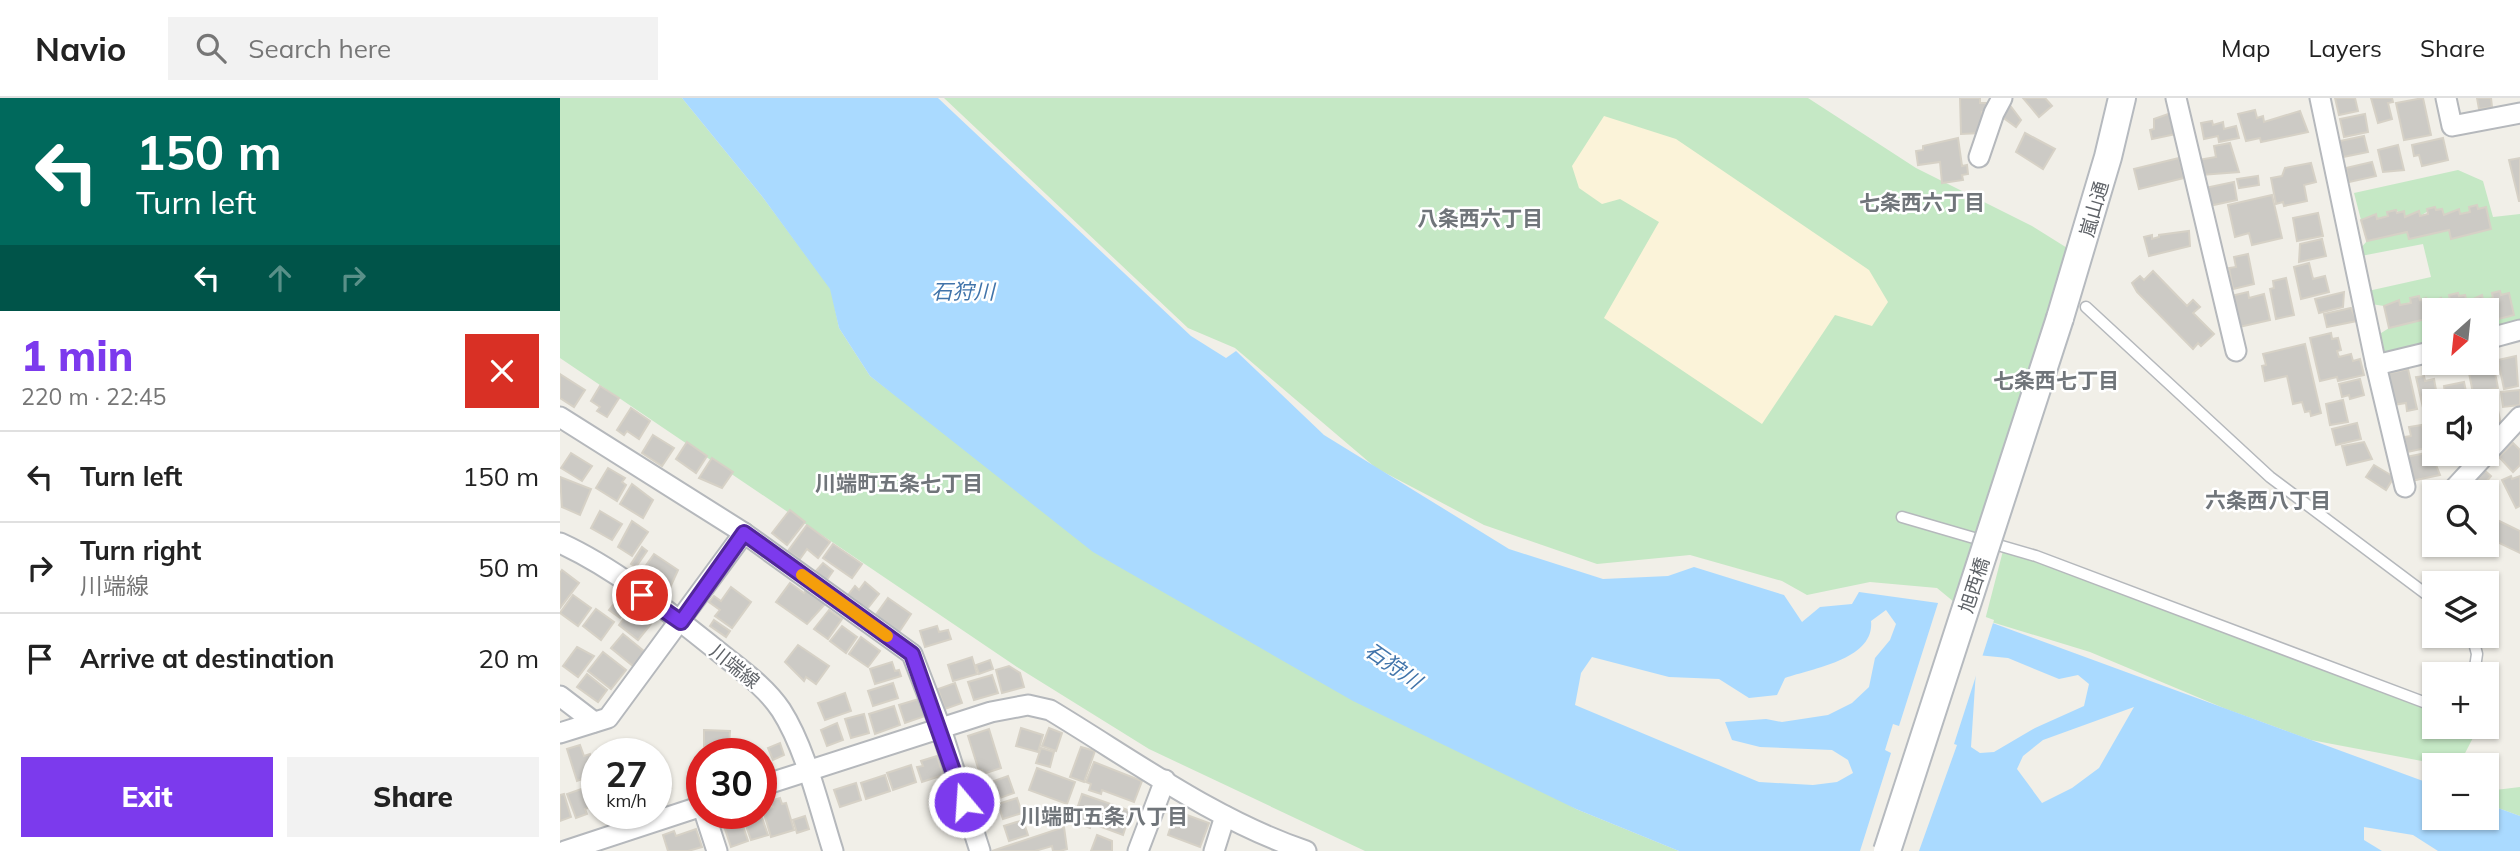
<!DOCTYPE html>
<html lang="en">
<head>
<meta charset="utf-8">
<style>
	:root { --surface:#fff; --page:#f2f2f2; --text:#222; --muted:#767676; --line:#e0e0e0; --accent:#7c3aed }
	body { margin:0; font-family:Mulish,"Noto Sans JP",sans-serif; background:var(--page); color:var(--text); height:100vh; display:flex; flex-direction:column; font-size:26px; white-space:nowrap }
	* { box-sizing:border-box; margin:0 }
	p { font-size:23px; color:var(--muted) }
	.icon { flex:none; width:38px; height:38px; fill:none; stroke:currentColor; stroke-width:2; stroke-linecap:round; stroke-linejoin:round }
	.map { position:relative; flex:1; overflow:hidden }
	.details { display:flex; flex-direction:column; background:var(--surface); width:560px }
	.details>* { flex:none }
	.hud { background:#00695c; color:#fff; overflow:hidden }
	.needle { width:46px; rotate:207deg }
	.tools { position:absolute; left:1862px; top:200px; display:grid; gap:14px }
	.tools a { display:grid; place-items:center; width:77px; height:77px; border-radius:0px; background:var(--surface); box-shadow:0 2px 5px #0004; font-size:35px }
	.speed { position:absolute; left:21px; top:640px; display:flex; gap:14px; font-size:35px; font-weight:700; text-align:center }
	.speed>* { display:grid; place-content:center; width:91px; height:91px; border-radius:50%; background:var(--surface); box-shadow:0 2px 5px #0004; line-height:1 }
	.speed small { font-size:18px; font-weight:400 }
	.speed .limit { border:10px solid #d22; background:#fff; color:#111 }
	.pin { position:absolute; display:grid; place-items:center; width:60px; height:60px; color:#fff; margin:-30px; border:4px solid #fff; border-radius:50%; box-shadow:0 2px 7px #0007 }
	.me { position:absolute; width:77px; margin:-38px; rotate:342deg; stroke-linejoin:round; filter:drop-shadow(0 0 5px #0008) }
	.turn { display:flex; align-items:center; gap:24px; height:147px; padding:0 21px; font-size:32px }
	.turn .icon { width:91px; height:91px; stroke-width:2.5 }
	.turn b { display:block; font-size:49px; line-height:60px }
	.lanes { display:flex; align-items:center; height:66px; padding:0 21px; background:#0003; justify-content:center; gap:35px; direction:ltr }
	.lanes .off { opacity:.35 }
	.round { display:grid; place-items:center; flex:none; width:74px; height:74px; border-radius:0px; background:var(--page) }
	.overview { display:flex; align-items:center; justify-content:space-between; height:119px; padding:0 21px }
	h1 { font-size:42px; font-weight:800; line-height:52px; color:var(--accent) }
	.cta { display:flex; gap:14px; margin-top:auto; padding:14px 21px }
	.cta a { flex:1; height:80px; border-radius:0px; background:var(--accent); color:#fff; font-size:28px; font-weight:800; line-height:80px; text-align:center }
	.cta a+a { background:var(--page); color:var(--text) }
	ul { padding:0; list-style:none }
	li { display:flex; align-items:center; gap:21px; height:91px; padding:0 21px; border-top:2px solid var(--line) }
	li div { flex:1 }
	li b { display:block; font-size:26px }
	li em { font-style:normal }
	header { display:flex; align-items:center; gap:42px; box-sizing:border-box; height:98px; padding:0 35px; background:var(--surface); border-bottom:2px solid var(--line) }
	header strong { font-size:33px }
	nav { display:flex; gap:38px; margin-inline-start:auto; font-size:24px }
	.search { width:490px; height:63px; background:var(--page); display:flex; align-items:center; gap:18px; box-sizing:border-box; padding:0 24px; border-radius:0px; color:var(--muted); font-size:26px }
	main { display:flex; flex:1; min-height:0 }
	.map>svg:first-child { display:block }
	.green { fill:#c5e8c5 }
	.sand { fill:#fbf3d9 }
	.water { fill:#aadaff; fill-rule:evenodd }
	.pier { fill:#f1efe8 }
	.building { fill:#cccac5; stroke:#d6d1c6; stroke-width:2 }
	.lines { fill:none; stroke-linecap:round; stroke-linejoin:round }
	.lane-casing { stroke:#b5b8bc; stroke-width:13 }
	.street-casing { stroke:#b5b8bc; stroke-width:23 }
	.secondary-casing { stroke:#b6babf; stroke-width:30 }
	.lane { stroke:#fff; stroke-width:10 }
	.street { stroke:#fff; stroke-width:19 }
	.secondary { stroke:#fff; stroke-width:26 }
	.secondary-bridge-casing { stroke:#b6babf; stroke-width:30; stroke-linecap:butt }
	.secondary-bridge { stroke:#fff; stroke-width:26 }
	.route-casing { stroke:#51269a; stroke-width:18 }
	.route { stroke:#7c3aed; stroke-width:12 }
	.slow { stroke:#f59e0b; stroke-width:12 }
	.labels { text-anchor:middle; stroke-width:5; stroke-linejoin:round; paint-order:stroke }
	.street-label { font-size:19px; fill:#5f6368; stroke:#fff }
	.neighbourhood-label { font-size:21px; font-weight:bold; fill:#70757a; stroke:#fff }
	.water-label { font-size:21px; font-style:italic; fill:#4174aa; stroke:#fff }
</style>
</head>
<body>
<header>
<strong>Navio</strong>
<div class="search"><svg class="icon" aria-label="search" viewBox="0 0 24 24"><circle cx="10" cy="10" r="6"/><path d="M15 15l6 6"/></svg>Search here</div>
<nav><a>Map</a><a>Layers</a><a>Share</a></nav>
</header>
<main>
<section class="details">
<div class="hud">
<div class="turn"><svg class="icon" aria-label="left" viewBox="0 0 24 24"><path d="M17 20v-9H6M10 6l-5 5 5 5"/></svg><div><b>150 m</b>Turn left</div></div>
<div class="lanes"><svg class="icon" aria-label="left" viewBox="0 0 24 24"><path d="M17 20v-9H6M10 6l-5 5 5 5"/></svg><svg class="icon off" aria-label="ahead" viewBox="0 0 24 24"><path d="M12 20V5M6 11l6-6 6 6"/></svg><svg class="icon off" aria-label="right" viewBox="0 0 24 24"><path d="M7 20v-9h11M14 6l5 5-5 5"/></svg></div>
</div>
<div class="overview"><div><h1>1 min</h1><p>220 m · 22:45</p></div><a class="round" style="background:#d93025;color:#fff"><svg class="icon" aria-label="close" viewBox="0 0 24 24"><path d="M6 6l12 12M18 6L6 18"/></svg></a></div>
<ul>
<li><svg class="icon" aria-label="left" viewBox="0 0 24 24"><path d="M17 20v-9H6M10 6l-5 5 5 5"/></svg><div><b>Turn left</b></div><em>150 m</em></li>
<li><svg class="icon" aria-label="right" viewBox="0 0 24 24"><path d="M7 20v-9h11M14 6l5 5-5 5"/></svg><div><b>Turn right</b><p>川端線</p></div><em>50 m</em></li>
<li><svg class="icon" aria-label="arrive" viewBox="0 0 24 24"><path d="M6 21V4h12l-3 4 3 4H6"/></svg><div><b>Arrive at destination</b></div><em>20 m</em></li>
</ul>
<div class="cta"><a>Exit</a><a>Share</a></div>
</section>
<div class="map">
<svg width="1960" height="753" viewBox="0 0 1960 753">
	<rect width="100%" height="100%" fill="#f1efe8"/>
	<!-- green -->
	<g class="green">
		<path d="M0 0H122L201 97 271 191 279 230 310 278 414 357 1016 711 1119 753H805L589 651 457 569 0 260Z"/>
		<path d="M384 0H1248L1356 70 1472 128 1520 158 1405 513 1377 490 1310 484 1247 497 1222 483 1130 457 1037 466 924 427 816 370 675 250 628 230Z"/>
		<path d="M1898 72 1923 83 1933 119 1960 116V232L1927 241V224L1954 217 1949 196 1941 197 1940 193 1933 200 1923 202 1921 197 1907 204 1905 197H1889L1890 202 1882 204 1881 200 1868 206 1866 200 1840 207 1839 203 1824 208 1811 206 1808 193 1871 179 1863 146 1801 158 1800 151 1807 143 1847 134 1849 141 1889 132 1891 140 1931 130 1926 109 1918 111 1917 107 1910 114 1900 116 1898 111 1884 117 1882 111 1876 112 1875 109 1860 118 1858 113 1845 119 1836 112 1828 114V118L1817 121 1816 116 1801 122 1794 95Z"/>
		<path d="M1870 220 1874 227V253L1825 266 1818 237 1829 230Z"/>
		<path d="M1444 449 1874 608V628H1919L1901 663 1883 667 1751 642 1666 611 1530 554 1425 522Z"/>
		<path d="M1960 689V718L1927 706V693Z"/>
	</g>
	<!-- sand -->
	<path class="sand" d="M1044 18 1116 41 1309 172 1328 204 1312 228 1275 217 1202 326 1044 220 1099 124 1060 101 1042 106 1019 90 1012 68Z"/>
	<!-- water -->
	<path class="water" d="M122 0H378L631 238 666 260 676 253 764 337 949 451 1043 481 1108 478 1134 469 1224 497 1242 524 1260 509 1292 506 1299 494 1378 505 1874 687V719H1927V706L1960 718V753H1878L1853 737 1804 729V742L1822 753H1119L1016 711 793 603 533 454 310 278 279 230 270 191 201 97ZM1326 512 1336 526 1330 542 1315 560 1309 589 1292 605 1268 617 1222 624 1206 621 1165 624 1172 642 1200 649 1272 652 1288 662 1293 675 1277 684 1253 687 1199 684 1015 607 1021 575 1032 559 1109 579 1159 581 1189 600 1217 597 1225 580C1254 570 1315 561 1311 523ZM1417 557 1448 560 1499 581 1518 577 1529 586 1524 608 1475 630 1434 654 1420 655 1411 649ZM1574 609 1539 670 1512 690 1482 705 1457 671 1463 658 1483 642Z"/>
	<!-- pier -->
	<path class="pier" d="M1379 502 1434 522 1394 646 1397 647 1359 753H1300L1331 655 1325 652 1333 626 1339 628Z"/>
	<!-- building -->
	<g class="building">
		<path d="M1400 0H1420V5H1426L1427 14H1422V35L1401 36Z"/>
		<path d="M1463 0H1485L1492 8 1479 19Z"/>
		<path d="M1775 0H1795L1798 13 1779 17Z"/>
		<path d="M1811 0H1832L1833 4 1828 5 1832 21 1818 25Z"/>
		<path d="M1863 0 1871 37 1844 42 1836 5Z"/>
		<path d="M1917 0H1931L1932 9 1919 11Z"/>
		<path d="M1449 6 1461 22 1456 29 1438 16Z"/>
		<path d="M1695 12 1697 20 1703 18 1704 24 1740 13 1748 34 1701 44 1700 40 1686 43 1678 16Z"/>
		<path d="M1611 15 1616 36 1592 41 1590 32 1594 31V21Z"/>
		<path d="M1805 16 1808 34 1784 39 1780 21Z"/>
		<path d="M1652 23 1653 27 1663 24 1664 31 1676 28 1679 40 1659 44 1658 38 1644 41 1641 25Z"/>
		<path d="M1465 35 1495 51 1483 71 1456 54Z"/>
		<path d="M1804 38 1808 54 1783 59 1780 43Z"/>
		<path d="M1398 40 1402 68 1407 67 1408 76 1402 77 1403 82 1382 85 1380 64 1358 67 1356 53 1363 52V48Z"/>
		<path d="M1883 40 1888 62 1862 68 1859 57 1854 58 1852 47Z"/>
		<path d="M1670 45 1679 74 1641 77 1638 62 1656 59 1654 48Z"/>
		<path d="M1838 47 1844 72 1823 74 1818 52Z"/>
		<path d="M1619 60 1624 80 1579 91 1574 71Z"/>
		<path d="M1960 60V103H1959L1949 62Z"/>
		<path d="M1812 64 1816 78 1789 84 1786 70Z"/>
		<path d="M1751 65 1756 84 1744 87 1747 103 1724 108 1723 104 1716 106 1711 80 1722 78 1725 70Z"/>
		<path d="M1698 78 1699 87 1679 90 1677 81Z"/>
		<path d="M1674 84 1677 102 1649 108 1645 90Z"/>
		<path d="M1712 97 1722 140 1692 147 1689 135 1675 139 1668 107Z"/>
		<path d="M1917 107 1918 111 1926 109 1931 131 1891 141 1889 132 1849 141 1847 134 1807 143 1801 122 1816 116 1817 121 1828 118 1827 114 1836 112 1837 115 1844 113 1845 119 1859 113 1860 118 1868 116 1867 111 1875 109 1876 112 1882 111 1884 117 1899 111 1900 116 1910 114 1909 109Z"/>
		<path d="M1758 115 1763 138 1737 143 1733 120Z"/>
		<path d="M1629 133 1630 148 1589 158 1584 139 1592 137V141L1599 139V137Z"/>
		<path d="M1762 141 1766 158 1739 164 1740 146Z"/>
		<path d="M1688 156 1694 186 1673 191 1669 170 1676 169 1674 159Z"/>
		<path d="M1749 165 1753 181 1765 178 1769 194 1741 201 1734 169Z"/>
		<path d="M1593 173 1627 208 1633 202 1640 209 1633 215 1654 236 1641 248 1638 245 1633 251 1577 194 1572 185 1580 178 1584 182Z"/>
		<path d="M1726 180 1734 217 1716 221 1710 191 1714 190 1713 183Z"/>
		<path d="M1940 193 1941 197 1949 195 1954 217 1927 224V212H1874V227H1872L1870 220 1829 230 1824 208 1839 202 1840 207 1851 205 1850 200 1859 198 1860 202 1866 200 1868 206 1881 200 1882 204 1890 202 1889 197 1898 195 1899 198 1905 197 1907 204 1922 197 1923 202 1933 200 1932 195Z"/>
		<path d="M1688 194 1689 200 1704 196 1710 222 1679 229 1671 198Z"/>
		<path d="M1784 194 1783 209 1759 215 1755 201Z"/>
		<path d="M1791 210 1797 223 1767 229 1764 216Z"/>
		<path d="M1771 235 1772 241 1778 240 1781 252 1777 253 1779 259 1791 256 1793 263 1800 261 1804 277 1778 283 1777 279 1760 283 1750 240Z"/>
		<path d="M1745 246 1761 315 1751 318 1750 313 1745 314 1742 304 1733 306 1727 278 1705 283 1702 268 1706 267 1703 256Z"/>
		<path d="M1956 258 1958 288 1944 291 1938 262Z"/>
		<path d="M1933 265 1938 290 1913 295 1908 270Z"/>
		<path d="M1848 271 1857 311 1847 313 1846 305 1833 307 1826 276Z"/>
		<path d="M0 276 25 292 14 309 0 300Z"/>
		<path d="M1864 278 1865 283 1874 281 1878 303H1874V312L1864 314 1856 279Z"/>
		<path d="M1800 281 1804 297 1790 301 1789 297 1782 299 1779 286Z"/>
		<path d="M1904 284 1908 303H1886L1884 288Z"/>
		<path d="M40 288 59 300 47 319 37 313 40 309 31 303Z"/>
		<path d="M1960 292V307L1943 309 1941 294Z"/>
		<path d="M1935 299 1941 326 1927 329V303H1917Z"/>
		<path d="M1783 302 1788 324 1770 327 1766 306Z"/>
		<path d="M71 310 90 323 79 341 67 333 64 337 57 332Z"/>
		<path d="M1797 325 1801 341 1776 347 1772 331Z"/>
		<path d="M1862 327 1866 350 1847 354 1844 339 1851 338 1849 329Z"/>
		<path d="M1874 327V351H1871L1866 328Z"/>
		<path d="M93 337 114 350 102 368 82 355Z"/>
		<path d="M127 344 147 358 136 375 116 361Z"/>
		<path d="M1804 344 1812 361 1787 367 1782 348Z"/>
		<path d="M1953 345 1960 352V367L1953 374 1939 359Z"/>
		<path d="M1871 354 1880 377 1851 383 1846 359Z"/>
		<path d="M11 355 32 368 22 383 1 370Z"/>
		<path d="M152 360 173 374 162 390 139 380Z"/>
		<path d="M1814 367 1834 379 1826 392 1806 379Z"/>
		<path d="M48 370 65 380 62 384 66 387 57 403 36 390Z"/>
		<path d="M1923 371 1931 378 1921 390 1913 382Z"/>
		<path d="M1951 378 1952 381 1960 378V408L1956 410 1942 382Z"/>
		<path d="M0 379 31 391 20 417 2 409Z"/>
		<path d="M72 386 93 402 83 420 60 406Z"/>
		<path d="M230 412 245 424 227 447 212 435Z"/>
		<path d="M40 413 62 426 52 442 31 430Z"/>
		<path d="M1927 417 1960 433V455L1927 439Z"/>
		<path d="M72 423 88 434 72 458 58 449Z"/>
		<path d="M247 427 270 444 258 460 247 451 240 461 228 453Z"/>
		<path d="M273 446 302 466 292 480 263 460Z"/>
		<path d="M82 449 87 453 76 469 71 466Z"/>
		<path d="M94 456 118 472 109 492 82 473Z"/>
		<path d="M263 465 273 473 266 483 255 474Z"/>
		<path d="M2 472 19 485 0 510V475Z"/>
		<path d="M305 484 319 496 307 511 288 497 295 488 299 492Z"/>
		<path d="M230 485 244 495 247 491 266 505 247 526 216 504Z"/>
		<path d="M171 489 191 504 172 530 155 518 160 512 149 504 154 498 161 503Z"/>
		<path d="M13 497 31 510 18 528 0 515Z"/>
		<path d="M328 500 351 516 339 534 315 518Z"/>
		<path d="M57 502 68 510 60 520 49 512Z"/>
		<path d="M36 511 54 524 41 542 23 528Z"/>
		<path d="M71 511 91 526 78 542 59 527Z"/>
		<path d="M269 512 282 521 268 541 254 531Z"/>
		<path d="M154 522 170 533 166 539 150 528Z"/>
		<path d="M282 528 297 539 286 555 270 543Z"/>
		<path d="M377 528 379 534 388 532 391 541 365 549 360 533Z"/>
		<path d="M63 536 85 554 73 568 51 550Z"/>
		<path d="M301 539 320 553 308 569 289 556Z"/>
		<path d="M238 547 269 568 256 586 246 579 244 583 225 564Z"/>
		<path d="M17 549 34 558 18 579 3 568Z"/>
		<path d="M43 554 66 572 51 591 28 573Z"/>
		<path d="M412 559 417 576 393 583 388 567Z"/>
		<path d="M430 562 433 571 419 576 416 567Z"/>
		<path d="M332 564 335 573 339 572 341 578 315 586 310 571Z"/>
		<path d="M449 568 460 575 464 589 442 595 436 572Z"/>
		<path d="M27 576 47 592 38 604 17 589Z"/>
		<path d="M432 577 438 595 414 602 408 584Z"/>
		<path d="M333 585 338 600 313 608 308 593Z"/>
		<path d="M395 585 402 605 385 611 378 591Z"/>
		<path d="M285 595 291 613 265 622 258 605Z"/>
		<path d="M362 600 368 617 345 625 339 607Z"/>
		<path d="M334 608 340 627 315 636 309 616Z"/>
		<path d="M304 616 309 635 291 640 285 621Z"/>
		<path d="M277 625 283 642 267 648 261 632Z"/>
		<path d="M461 630 483 637 478 654 456 648Z"/>
		<path d="M489 630 502 635 496 653 482 648Z"/>
		<path d="M429 631 441 670 423 676 422 672 419 673 408 638Z"/>
		<path d="M144 632 170 633 169 649 144 648Z"/>
		<path d="M220 645 224 657 213 662 208 650Z"/>
		<path d="M20 647 24 658 30 656 36 676 17 683 7 651Z"/>
		<path d="M57 647 59 656H38L37 652Z"/>
		<path d="M521 649 535 653 524 684 510 679Z"/>
		<path d="M481 650 494 654 490 669 476 665Z"/>
		<path d="M99 658 111 690 96 695V659Z"/>
		<path d="M377 658 383 677 362 684 357 669 363 668 361 663Z"/>
		<path d="M534 664 582 683 574 704 542 692 541 696 529 692 531 686 526 684Z"/>
		<path d="M351 667 356 684 333 692 327 675Z"/>
		<path d="M477 670 515 684 507 706 469 692Z"/>
		<path d="M325 677 330 693 306 701 301 685Z"/>
		<path d="M448 678 454 695 437 701 431 684Z"/>
		<path d="M296 685 301 702 280 709 274 692Z"/>
		<path d="M24 690 30 709 25 711 27 716 16 720 7 696Z"/>
		<path d="M4 696 11 719 0 723V697Z"/>
		<path d="M522 696 571 713 563 737 531 725 530 730 517 725 520 719 515 717Z"/>
		<path d="M220 700 222 706 226 705 234 732 211 739 203 712 213 709 211 703Z"/>
		<path d="M432 700 435 707 418 712 415 705Z"/>
		<path d="M457 700 462 715 443 721 438 706Z"/>
		<path d="M616 713 649 725 640 749 608 737Z"/>
		<path d="M201 717 208 737 191 742 184 722Z"/>
		<path d="M245 718 249 731 237 735 233 722Z"/>
		<path d="M181 722 188 743 171 749 164 728Z"/>
		<path d="M463 722 468 737 449 743 444 728Z"/>
		<path d="M504 729 507 751 500 753H493L492 748 475 753H432Z"/>
		<path d="M136 731 142 749 128 753H108L103 737 114 733 116 738Z"/>
		<path d="M537 737 552 743V753H531Z"/>
	</g>
	<g class="lines">
		<!-- lane casing -->
		<g class="lane-casing">
			<g id="lane">
				<path d="M1526 209 1710 379 1874 502"/>
				<path d="M1342 419 1476 458 1874 608"/>
				<path d="M1912 537 1917 556 1914 576"/>
			</g>
		</g>
		<!-- street casing -->
		<g class="street-casing">
			<g id="street">
				<path d="M1616 0 1676 253"/>
				<path d="M1760 0 1816 267 1845 389"/>
				<path d="M1886 0 1892 28 1960 15"/>
				<path d="M1419 59 1434 15 1442 0"/>
				<path d="M1927 241 1960 232"/>
				<path d="M1816 267 1874 253"/>
				<path d="M0 319 184 435 352 556 381 631 420 753"/>
				<path d="M1891 394 1960 319"/>
				<path d="M0 445C57 471 110 515 159 554 181 572 205 588 221 612 246 651 259 709 273 753"/>
				<path d="M0 598 34 624"/>
				<path d="M0 635 48 620 184 435"/>
				<path d="M201 688 431 614 468 607 490 612C573 662 654 722 746 753"/>
				<path d="M145 716 157 753"/>
				<path d="M5 753 142 708"/>
				<path d="M578 753 605 682"/>
				<path d="M654 753 665 718"/>
			</g>
		</g>
		<!-- secondary casing -->
		<g class="secondary-casing">
			<path id="secondary" d="M1500 220 1548 59 1562 0"/>
		</g>
		<!-- lane -->
		<use href="#lane" class="lane"/>
		<!-- street -->
		<use href="#street" class="street"/>
		<!-- secondary -->
		<use href="#secondary" class="secondary"/>
		<!-- secondary-bridge casing -->
		<g class="secondary-bridge-casing">
			<path id="secondary-bridge" d="M1327 753 1500 220"/>
		</g>
		<!-- secondary-bridge -->
		<use href="#secondary-bridge" class="secondary-bridge"/>
	</g>
	<g class="lines">
		<!-- route casing -->
		<g class="route-casing">
			<path id="route" d="M82 497 121 524 184 435 352 556 404 704"/>
		</g>
		<!-- route -->
		<use href="#route" class="route"/>
		<!-- slow -->
		<path class="slow" d="M242 477 327 538"/>
	</g>
	<g class="labels">
		<!-- street labels -->
		<g class="street-label">
			<text transform="translate(1534 111) rotate(-74)" y="7">嵐山通</text>
			<text transform="translate(1414 487) rotate(-72)" y="7">旭西橋</text>
			<text transform="translate(175 568) rotate(39)" y="7">川端線</text>
		</g>
		<!-- neighbourhood labels -->
		<g class="neighbourhood-label">
			<text x="1362" y="112">七条西六丁目</text>
			<text x="920" y="128">八条西六丁目</text>
			<text x="1496" y="290">七条西七丁目</text>
			<text x="339" y="393">川端町五条七丁目</text>
			<text x="1708" y="410">六条西八丁目</text>
			<text x="544" y="726">川端町五条八丁目</text>
		</g>
		<!-- water labels -->
		<g class="water-label">
			<text x="403" y="201">石狩川</text>
			<text transform="translate(833 568) rotate(35)" y="7">石狩川</text>
		</g>
	</g>
</svg>
<div class="tools">
<a><svg class="needle" viewBox="-14 -14 28 28"><path d="M0-13l5 13h-10z" fill="#e53935"/><path d="M0 13l5-13h-10z" fill="#767676"/></svg></a>
<a><svg class="icon" aria-label="sound" viewBox="0 0 24 24"><path d="M4 9h4l5-4v14l-5-4H4zM17 9q2 3 0 6"/></svg></a>
<a><svg class="icon" aria-label="search" viewBox="0 0 24 24"><circle cx="10" cy="10" r="6"/><path d="M15 15l6 6"/></svg></a>
<a><svg class="icon" aria-label="layers" viewBox="0 0 24 24"><path d="M12 4l9 5-9 5-9-5zM3 14l9 5 9-5"/></svg></a>
<a>+</a>
<a>−</a>
</div>
<div class="speed"><div>27<small>km/h</small></div><div class="limit">30</div></div>
<div class="pin" style="left:82px;top:497px;background:#d93025"><svg class="icon" aria-label="arrive" viewBox="0 0 24 24"><path d="M6 21V4h12l-3 4 3 4H6"/></svg></div>
<svg class="me" style="left:404px;top:704px" viewBox="-20 -20 40 40"><circle r="17" fill="#7c3aed" stroke="#fff" stroke-width="3"/><path d="M0-11L8 9 0 5-8 9z" fill="#fff"/></svg>
</div>
</main>
</body>
</html>
